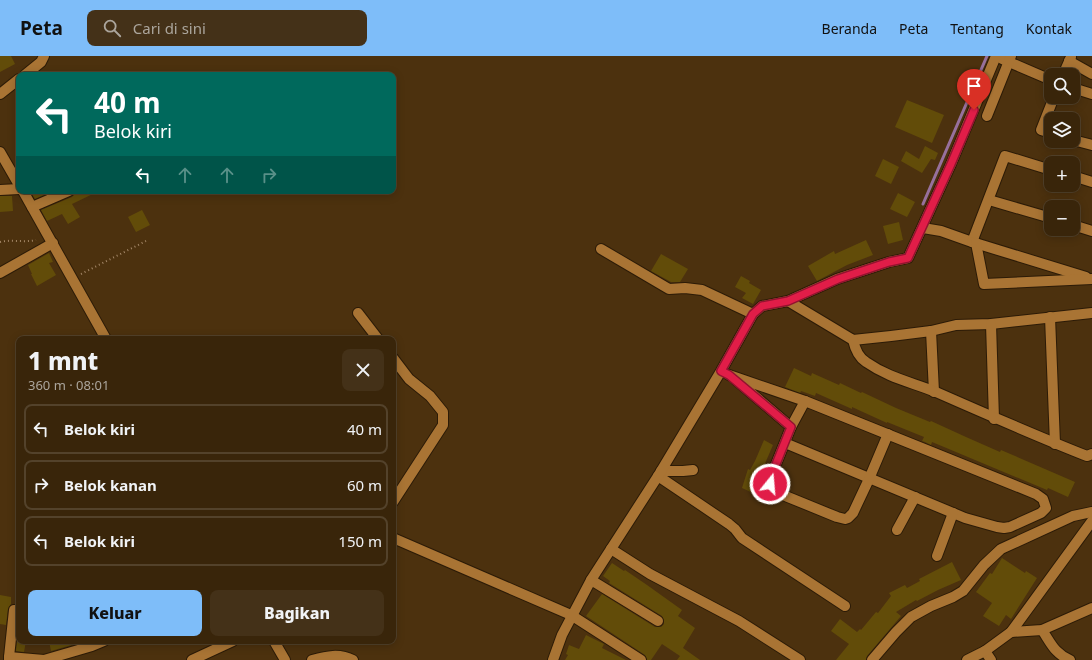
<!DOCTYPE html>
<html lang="id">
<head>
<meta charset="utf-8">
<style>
	:root { --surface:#39250a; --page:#443118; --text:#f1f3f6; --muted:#aba59c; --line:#53422b; --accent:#7ebdf9 }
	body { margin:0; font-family:"Noto Sans",sans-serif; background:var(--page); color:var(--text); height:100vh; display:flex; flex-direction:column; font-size:15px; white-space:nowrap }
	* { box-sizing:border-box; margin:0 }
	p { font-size:13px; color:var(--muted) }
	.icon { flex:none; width:22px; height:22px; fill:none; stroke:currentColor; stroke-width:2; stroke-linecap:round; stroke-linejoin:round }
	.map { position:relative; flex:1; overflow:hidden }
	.drawer { position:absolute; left:16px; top:280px; width:380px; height:308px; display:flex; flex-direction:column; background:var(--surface); border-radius:8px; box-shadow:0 2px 10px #0003,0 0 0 1px var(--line) }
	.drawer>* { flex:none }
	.hud { position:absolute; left:16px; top:16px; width:380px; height:122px; border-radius:8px; box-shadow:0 2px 10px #0003,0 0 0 1px var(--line); background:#00695c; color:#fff; overflow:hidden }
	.buttons { position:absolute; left:1044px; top:12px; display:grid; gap:8px }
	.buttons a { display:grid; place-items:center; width:36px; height:36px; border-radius:8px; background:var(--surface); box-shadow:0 2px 10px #0003,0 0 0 1px var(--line); font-size:20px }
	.pin { position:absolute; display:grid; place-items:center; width:34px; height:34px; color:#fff; margin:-41px -17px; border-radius:50% 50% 50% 0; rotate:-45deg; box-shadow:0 0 4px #0007 }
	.pin .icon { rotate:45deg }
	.me { position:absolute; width:44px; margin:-22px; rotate:17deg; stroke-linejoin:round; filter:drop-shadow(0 0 3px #0008) }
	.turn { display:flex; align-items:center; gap:14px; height:84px; padding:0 12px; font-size:18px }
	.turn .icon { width:52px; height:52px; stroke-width:2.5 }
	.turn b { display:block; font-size:28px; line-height:34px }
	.lanes { display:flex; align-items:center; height:38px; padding:0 12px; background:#0003; justify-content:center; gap:20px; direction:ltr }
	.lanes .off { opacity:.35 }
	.round { display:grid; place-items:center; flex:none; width:42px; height:42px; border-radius:8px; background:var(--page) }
	.head { display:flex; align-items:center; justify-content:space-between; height:68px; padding:0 12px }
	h1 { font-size:24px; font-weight:800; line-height:30px }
	.action { display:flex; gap:8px; margin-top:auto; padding:8px 12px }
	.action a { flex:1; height:46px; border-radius:8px; background:var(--accent); color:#111; font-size:16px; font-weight:800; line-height:46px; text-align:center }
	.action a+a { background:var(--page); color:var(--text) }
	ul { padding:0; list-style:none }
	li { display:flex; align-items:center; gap:12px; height:50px; margin:0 8px 6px; padding:0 4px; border:2px solid var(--line); border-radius:8px }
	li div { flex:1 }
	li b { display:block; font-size:15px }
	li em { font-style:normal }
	header { display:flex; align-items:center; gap:24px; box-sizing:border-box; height:56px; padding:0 20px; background:var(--accent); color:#111 }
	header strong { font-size:19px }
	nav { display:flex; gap:22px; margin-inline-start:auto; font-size:14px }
	.search { width:280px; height:36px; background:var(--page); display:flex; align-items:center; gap:10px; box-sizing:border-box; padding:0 14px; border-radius:8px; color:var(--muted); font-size:15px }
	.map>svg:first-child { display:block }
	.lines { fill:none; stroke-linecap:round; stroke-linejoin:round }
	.stream { stroke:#97709c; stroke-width:3 }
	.building { fill:#624c09 }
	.minor-casing { stroke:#2c1b07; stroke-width:12 }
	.path { stroke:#a38666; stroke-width:2; stroke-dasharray:1 3; stroke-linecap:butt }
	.minor { stroke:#a97434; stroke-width:10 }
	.route-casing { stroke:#92132f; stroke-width:10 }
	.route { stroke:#e11d48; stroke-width:7 }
</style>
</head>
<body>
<header>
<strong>Peta</strong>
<div class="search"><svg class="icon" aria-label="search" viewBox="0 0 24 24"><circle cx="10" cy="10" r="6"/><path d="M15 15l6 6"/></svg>Cari di sini</div>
<nav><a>Beranda</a><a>Peta</a><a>Tentang</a><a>Kontak</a></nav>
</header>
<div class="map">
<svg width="1092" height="604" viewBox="0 0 1092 604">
	<rect width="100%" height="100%" fill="#4c310e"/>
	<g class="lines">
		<!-- stream -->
		<path class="stream" d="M923 148 987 0"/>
	</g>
	<!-- building -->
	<g class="building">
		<path d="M0 0H11L15 8 0 16Z"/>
		<path d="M907 44 944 59 932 87 895 71Z"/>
		<path d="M925 90 938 97 935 104 931 103 922 117 901 105 906 95 919 103Z"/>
		<path d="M883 103 899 111 891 128 875 120Z"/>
		<path d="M30 135H53L35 143Z"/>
		<path d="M75 135H99L72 148 80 161 68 168 62 158 47 165 41 154 72 141 74 139Z"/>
		<path d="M898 137 915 146 907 161 890 153Z"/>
		<path d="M0 140H12L13 155 0 156Z"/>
		<path d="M142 154 150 169 136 176 128 161Z"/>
		<path d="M899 166 903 184 888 188 883 170Z"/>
		<path d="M866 184 873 199 847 209 817 225 808 210 834 195 835 198Z"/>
		<path d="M49 197 53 206 49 207 56 219 37 230 31 218H32L28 209Z"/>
		<path d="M661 198 688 213 680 226H671L651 215Z"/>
		<path d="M741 220 750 225 749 227 761 234 753 248 742 242 746 237 735 231Z"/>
		<path d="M794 312 811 320 812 317 839 329 840 327 861 337 862 336 896 352 930 366 931 365 966 381 1000 396 1001 394 1075 426 1068 441 1048 432 1047 434 944 391 932 386 931 389 925 386 922 385 924 381 887 366V367L852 351V353L816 337 815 340 801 335 800 337 785 331Z"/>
		<path d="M764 384 773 389 760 419H762L755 438 742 432 748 413 750 414 755 405Z"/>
		<path d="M1002 502 1025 517 1026 515 1037 522 1011 563 1006 559 999 570 983 560 992 547 976 536 990 517 992 518Z"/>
		<path d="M952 506 961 524 938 534 917 545 916 544 896 556 901 560 867 600 866 604H836L849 588 831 575 840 563 857 576 860 573 861 574 876 556 878 557 891 540 889 537 905 529 907 532 920 525 919 523Z"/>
		<path d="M612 507 624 515 625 514 647 529 682 554 678 560 695 572 683 592 700 604H677L680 600 662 588 651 604H647L645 599 586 560 602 538 655 571H661L664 568V565L662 560 609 527 610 525 603 520Z"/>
		<path d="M0 539 11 541V548L8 553 6 569 0 568Z"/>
		<path d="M586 579 604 588 602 592 626 604H565L568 599 566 598 569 589 579 593Z"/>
		<path d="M17 585H26L24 596 16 595Z"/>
		<path d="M49 585H82V586L51 595Z"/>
	</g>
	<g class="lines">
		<!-- minor casing -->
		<g class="minor-casing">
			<g id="minor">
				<path d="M1002 3 1051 24"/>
				<path d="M1069 5 1092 18"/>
				<path d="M25 19 41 6 44 0"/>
				<path d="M1063 19 1071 1"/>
				<path d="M1073 32 1092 38"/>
				<path d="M0 38 19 23"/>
				<path d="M987 60 1011 0"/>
				<path d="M1051 77 1041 74 1054 41"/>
				<path d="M1073 84 1092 89"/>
				<path d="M0 96 19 129"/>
				<path d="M1073 120 1092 126"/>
				<path d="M0 134 19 133"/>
				<path d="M23 135 106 283"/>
				<path d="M989 144 1051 162"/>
				<path d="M32 151 69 135"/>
				<path d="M1073 169 1092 175"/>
				<path d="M923 172 941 175 972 186 1005 100 1051 114"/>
				<path d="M972 186 1086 221"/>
				<path d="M976 187 984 228 1092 223"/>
				<path d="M601 193 669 233 685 232 702 234 753 258"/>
				<path d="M0 217 53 187"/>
				<path d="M788 245 853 284 891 280 931 275 956 269 991 268 1092 257"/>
				<path d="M358 257 378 283"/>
				<path d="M1050 261 1055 388"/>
				<path d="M991 268 994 363"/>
				<path d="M931 275 934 336"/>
				<path d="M853 284C855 293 858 301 866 306 889 322 911 326 936 336 986 358 1036 380 1087 400L1092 398"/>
				<path d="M393 302 409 323 430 340 443 356V369L393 446"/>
				<path d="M729 319 805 345 1036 438 1043 443 1046 452 1041 457 1010 471 1004 472 997 471 965 462 785 387"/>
				<path d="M736 324 791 371"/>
				<path d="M805 345 791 371 770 423C770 430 772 433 778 437L837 461 845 463 848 462 853 457 869 423 888 378"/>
				<path d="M661 415H683L693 414"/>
				<path d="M658 420 729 468 735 473 742 482 845 550"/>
				<path d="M897 474 915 441"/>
				<path d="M393 482 571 559 641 604"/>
				<path d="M611 493 650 518 739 565 800 604"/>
				<path d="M937 500 953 457"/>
				<path d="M591 524 658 565"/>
				<path d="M1042 574C1051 587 1054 597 1070 604"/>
				<path d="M1011 576 1042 574 1092 552"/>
				<path d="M274 585 285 604"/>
				<path d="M985 595 991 604"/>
				<path d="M9 601 14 554"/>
				<path d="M9 604V601L44 604"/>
				<path d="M44 604 92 590 104 585"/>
				<path d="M192 604 233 585"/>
				<path d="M312 604C327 600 339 597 353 604"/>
				<path d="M553 604 562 579 591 524 658 420 721 315 753 258 762 250 788 245 837 223 889 206 908 202 951 108 996 0"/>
				<path d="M872 604 896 576 911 561 931 550 953 541 963 535 984 509 1001 493 1073 460 1092 456"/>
				<path d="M967 604 985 595 1011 576 1092 465"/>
			</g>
		</g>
		<!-- path -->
		<g class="path">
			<path d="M0 186C12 183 24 187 36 184"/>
			<path d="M81 218 146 185"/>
		</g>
		<!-- minor -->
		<use href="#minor" class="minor"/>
	</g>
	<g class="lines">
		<!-- route casing -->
		<g class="route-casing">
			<path id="route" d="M770 428V423L791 371 729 319 721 315 753 258 762 250 788 245 838 223 889 206 908 202 951 108 974 54"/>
		</g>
		<!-- route -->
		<use href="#route" class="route"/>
	</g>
</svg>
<div class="buttons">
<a><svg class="icon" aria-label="search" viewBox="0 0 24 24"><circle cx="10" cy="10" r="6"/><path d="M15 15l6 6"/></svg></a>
<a><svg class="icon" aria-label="layers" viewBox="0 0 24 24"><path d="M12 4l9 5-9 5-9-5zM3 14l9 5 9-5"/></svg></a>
<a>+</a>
<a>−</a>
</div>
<div class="pin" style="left:974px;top:54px;background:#d93025"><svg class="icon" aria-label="arrive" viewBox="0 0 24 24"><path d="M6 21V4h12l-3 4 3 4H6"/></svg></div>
<svg class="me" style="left:770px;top:428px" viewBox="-20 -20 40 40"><circle r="17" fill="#e11d48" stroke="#fff" stroke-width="3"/><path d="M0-11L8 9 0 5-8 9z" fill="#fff"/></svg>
<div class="hud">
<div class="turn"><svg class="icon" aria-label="left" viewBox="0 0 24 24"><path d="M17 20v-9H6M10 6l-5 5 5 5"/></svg><div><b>40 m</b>Belok kiri</div></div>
<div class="lanes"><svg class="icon" aria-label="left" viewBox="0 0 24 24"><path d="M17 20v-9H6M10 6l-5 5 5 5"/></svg><svg class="icon off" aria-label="ahead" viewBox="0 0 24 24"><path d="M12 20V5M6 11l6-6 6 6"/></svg><svg class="icon off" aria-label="ahead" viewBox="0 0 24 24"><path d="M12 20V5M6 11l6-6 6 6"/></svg><svg class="icon off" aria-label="right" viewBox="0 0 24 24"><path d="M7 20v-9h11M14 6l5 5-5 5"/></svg></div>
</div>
<section class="drawer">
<div class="head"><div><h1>1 mnt</h1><p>360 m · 08:01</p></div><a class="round"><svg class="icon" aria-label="close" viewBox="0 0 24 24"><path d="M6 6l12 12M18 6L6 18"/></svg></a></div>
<ul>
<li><svg class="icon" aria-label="left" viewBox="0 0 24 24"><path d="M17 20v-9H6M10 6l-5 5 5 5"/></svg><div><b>Belok kiri</b></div><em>40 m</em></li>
<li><svg class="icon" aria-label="right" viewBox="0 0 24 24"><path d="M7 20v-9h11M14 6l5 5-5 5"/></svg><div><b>Belok kanan</b></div><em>60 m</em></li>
<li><svg class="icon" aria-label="left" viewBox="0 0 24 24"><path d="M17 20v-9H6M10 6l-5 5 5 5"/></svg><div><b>Belok kiri</b></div><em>150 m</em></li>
</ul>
<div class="action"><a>Keluar</a><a>Bagikan</a></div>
</section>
</div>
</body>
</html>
